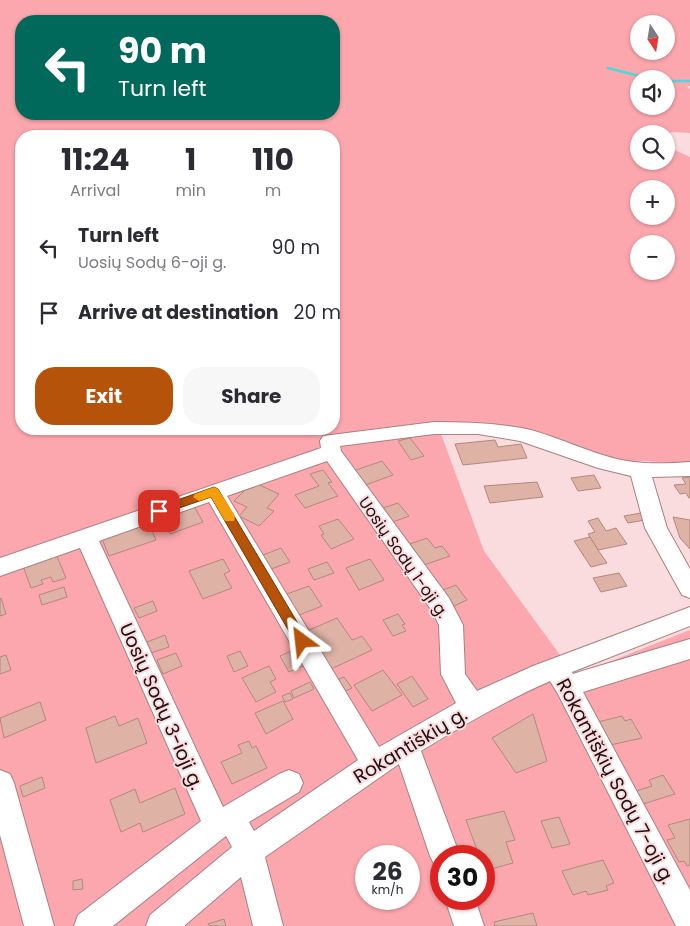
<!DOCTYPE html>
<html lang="en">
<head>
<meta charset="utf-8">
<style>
	:root { --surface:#fff; --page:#f7f7f7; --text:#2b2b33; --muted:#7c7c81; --accent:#b45309 }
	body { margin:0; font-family:Poppins,sans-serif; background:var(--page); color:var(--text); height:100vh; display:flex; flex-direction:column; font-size:19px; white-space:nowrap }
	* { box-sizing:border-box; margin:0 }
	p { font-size:16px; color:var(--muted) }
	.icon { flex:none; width:28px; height:28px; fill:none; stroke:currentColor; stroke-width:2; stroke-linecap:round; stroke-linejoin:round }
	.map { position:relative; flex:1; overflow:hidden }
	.sheet { position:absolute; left:15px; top:130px; width:325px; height:305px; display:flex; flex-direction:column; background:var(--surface); border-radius:20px; box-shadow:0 1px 4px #0004 }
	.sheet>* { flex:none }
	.banner { position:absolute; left:15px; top:15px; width:325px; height:105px; border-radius:20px; box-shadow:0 1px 4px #0004; background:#00695c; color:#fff; overflow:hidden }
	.needle { width:32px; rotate:168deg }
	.controls { position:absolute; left:630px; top:15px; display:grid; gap:10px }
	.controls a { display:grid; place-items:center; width:45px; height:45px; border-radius:50%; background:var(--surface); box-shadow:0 1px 4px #0004; font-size:25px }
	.speed { position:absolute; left:355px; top:845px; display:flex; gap:10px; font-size:25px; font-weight:700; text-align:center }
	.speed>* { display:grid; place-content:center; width:65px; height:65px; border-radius:50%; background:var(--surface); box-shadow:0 1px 4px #0004; line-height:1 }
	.speed small { font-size:12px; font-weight:400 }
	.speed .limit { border:8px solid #d22; background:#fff; color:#111 }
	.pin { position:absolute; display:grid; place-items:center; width:42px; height:42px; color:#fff; margin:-21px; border-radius:10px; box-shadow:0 2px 8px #0006 }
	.me { position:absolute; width:55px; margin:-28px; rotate:330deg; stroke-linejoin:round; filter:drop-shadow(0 0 4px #0008) }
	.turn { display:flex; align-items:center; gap:18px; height:105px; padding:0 20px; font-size:22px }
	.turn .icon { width:65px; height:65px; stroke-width:2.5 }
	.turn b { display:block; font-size:35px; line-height:42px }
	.eta { display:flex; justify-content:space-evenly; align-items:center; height:85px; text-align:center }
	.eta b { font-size:30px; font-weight:700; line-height:35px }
	.action { display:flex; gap:10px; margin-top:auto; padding:10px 20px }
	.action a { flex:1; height:58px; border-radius:20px; background:var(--accent); color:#fff; font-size:20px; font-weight:700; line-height:58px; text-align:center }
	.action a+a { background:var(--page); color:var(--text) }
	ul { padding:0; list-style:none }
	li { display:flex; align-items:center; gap:15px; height:65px; padding:0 20px }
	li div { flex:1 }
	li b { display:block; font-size:19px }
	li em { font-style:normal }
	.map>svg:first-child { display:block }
	.green { fill:#fca7ad; fill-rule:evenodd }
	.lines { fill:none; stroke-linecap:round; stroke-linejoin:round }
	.stream { stroke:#47dad9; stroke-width:2.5 }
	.building { fill:#dfb2a6; stroke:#b2887d }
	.minor-casing { stroke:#ab7f82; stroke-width:2 }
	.minor { fill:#fff; fill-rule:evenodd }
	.route { fill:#b45309; stroke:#753606 }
	.slow { fill:#f59e0b }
	.labels { text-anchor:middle; stroke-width:4; stroke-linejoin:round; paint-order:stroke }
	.street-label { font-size:16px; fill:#211112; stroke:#fadcde }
	.near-street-label { font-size:19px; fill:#211112; stroke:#fadcde }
</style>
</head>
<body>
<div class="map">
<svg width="690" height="926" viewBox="0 0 690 926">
	<rect width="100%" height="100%" fill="#fadcde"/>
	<!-- green -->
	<path class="green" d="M0 0H690V86H687L690 89V133C673 131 656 134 639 134V161H666V146L690 157V464L642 461 620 462 494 425 465 422 437 423 484 551 560 655 571 677 690 630V926H0ZM21 21H334V114H21ZM639 24H666V51H639ZM639 79H666V106H639ZM21 136H334V429H21ZM639 189H666V216H639ZM639 244H666V271H639ZM366 856H409V899H366ZM441 856H484V899H441Z"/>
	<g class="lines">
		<!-- stream -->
		<g class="stream">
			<path d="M608 68 651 79"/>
			<path d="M666 81H690"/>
		</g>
	</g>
	<!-- building -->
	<g class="building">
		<path d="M410 438 424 456 411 460 398 441Z"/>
		<path d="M495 440 498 447 521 444 527 458 463 465 455 444Z"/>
		<path d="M382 461 393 475 363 486 353 471Z"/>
		<path d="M323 470 332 482 328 483 338 496 305 508 295 495 319 486 310 474Z"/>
		<path d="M594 475 601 488 578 491 571 478Z"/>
		<path d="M690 477V498H689L686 493 680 494 674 485 686 484 682 478Z"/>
		<path d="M253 482 279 494 267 508 274 511 259 526 239 516 247 507 234 501Z"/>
		<path d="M537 482 543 497 490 503 484 486Z"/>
		<path d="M398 503 409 516 393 522 383 508Z"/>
		<path d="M194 506 203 522 170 534 161 518Z"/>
		<path d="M641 513 645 520 628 523 624 516Z"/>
		<path d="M673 517 690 520V549L680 538Z"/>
		<path d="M598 518 606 531 616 528 627 544 598 550 588 534 595 532 588 521Z"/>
		<path d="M338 519 354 539 331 549 321 535 324 534 319 526Z"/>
		<path d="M149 524 156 540 109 556 102 539Z"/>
		<path d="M590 537 598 550 607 563 591 567 574 541Z"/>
		<path d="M427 538 435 548 442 546 450 556 424 565 410 544Z"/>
		<path d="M281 548 290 562 266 571 258 557Z"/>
		<path d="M56 554 66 578 53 582 51 577 41 580 43 584 31 588 23 566Z"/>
		<path d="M223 559 230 571 224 574 232 588 203 599 189 571Z"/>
		<path d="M370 559 384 580 359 590 346 568Z"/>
		<path d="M327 562 334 573 314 580 308 569Z"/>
		<path d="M619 573 627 586 601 592 593 578Z"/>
		<path d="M456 585 467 600 454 606 443 590Z"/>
		<path d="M309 586 322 606 297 616 284 595Z"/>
		<path d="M64 587 67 597 42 605 39 595Z"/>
		<path d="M1 598 6 614 0 616V599Z"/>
		<path d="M153 601 157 611 139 618 134 608Z"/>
		<path d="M398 614 405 624 402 625 406 631 393 636 383 620Z"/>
		<path d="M337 618 352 640 362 636 372 650 331 669 307 631Z"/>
		<path d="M165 635 169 647 151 653 147 642Z"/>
		<path d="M294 650 303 666 289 672 280 656Z"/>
		<path d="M240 651 248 666 234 672 227 656Z"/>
		<path d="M176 653 182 666 163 674 157 660Z"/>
		<path d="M6 655 11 670 0 674V657Z"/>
		<path d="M269 666 276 679 270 682 276 692 256 702 242 678Z"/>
		<path d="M383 670 402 695 372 711 354 685Z"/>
		<path d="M412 676 428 699 413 707 397 684Z"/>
		<path d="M344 677 352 688 343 692 335 681Z"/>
		<path d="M310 682 314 689 294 698 291 691Z"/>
		<path d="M290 693 293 699 285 702 282 696Z"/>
		<path d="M283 701 293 719 266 734 255 713Z"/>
		<path d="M40 702 46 720 4 738 0 718Z"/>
		<path d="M533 714 547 761 516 773 492 738Z"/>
		<path d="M115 716 119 726 138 718 147 743 96 763 86 728Z"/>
		<path d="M622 716 625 721 631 719 642 738 610 745 598 722Z"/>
		<path d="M249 741 252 748 256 746 267 768 232 784 221 762 242 753 238 745Z"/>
		<path d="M663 775 675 794 643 804 636 791 652 786 649 780Z"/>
		<path d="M42 777 45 788 23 797 20 786Z"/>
		<path d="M175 788 185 814 143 832 140 823 121 832 110 800 135 789 140 803Z"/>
		<path d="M504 811 515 840 506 842 513 863 484 871V856H475L473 851 477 850 466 820Z"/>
		<path d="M559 817 570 844 552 848 541 821Z"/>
		<path d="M690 819V865L687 866 684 861 679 862 667 840 675 838 668 825Z"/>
		<path d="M603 860 614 883 606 886 608 890 588 895 586 891 573 895 562 871Z"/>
		<path d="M82 879 83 889 73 890V881Z"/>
		<path d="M533 913 537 926H495L494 922Z"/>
		<path d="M224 919 226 926H209L208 924Z"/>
	</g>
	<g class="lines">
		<!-- minor casing -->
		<g class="minor-casing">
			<g id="minor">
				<path d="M434 422C464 422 493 423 522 428 551 434 578 448 606 456 634 465 662 464 690 462V476L652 477 667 528 690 569V598L682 595 645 528 631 476 598 468 520 441 478 434H434L340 446 341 451 449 598 463 625 465 674 477 691 533 666 690 607V626L572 672 573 674 582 671 690 639V659L583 692 690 890V926H676L558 694 550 681C505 701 463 725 421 751L460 856H441V869L435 866 430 856 399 764 265 857 283 926H253L241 877 184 926H146L150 915 232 847 226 836 113 926H74L78 915 201 821 80 548 0 576V558L321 448 320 441 323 436ZM327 461 432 611 439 625 441 674 456 703 379 747 227 496ZM209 502 358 760 254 831 249 822 299 792 303 783 299 774 289 770 279 774 223 807 99 541Z"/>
				<path d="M0 770 10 774 14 783 54 926H24L0 835Z"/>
				<path d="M445 899H475L484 926H454Z"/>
			</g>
		</g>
		<!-- minor -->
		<use href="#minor" class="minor"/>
	</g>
	<!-- route -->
	<path class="route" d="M214 487 218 489 306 637 308 641 306 645 302 647 297 645 211 497 159 515 153 511 155 508Z"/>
	<!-- slow -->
	<path class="slow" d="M214 487 218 489 234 514 235 517 234 521H225L211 497 199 501 193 497 195 494Z"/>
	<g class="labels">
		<!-- street labels -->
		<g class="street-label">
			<text transform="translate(404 557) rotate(55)" y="6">Uosių Sodų 1-oji g.</text>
		</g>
		<!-- near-street labels -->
		<g class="near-street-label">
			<text transform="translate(162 706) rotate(66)" y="7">Uosių Sodų 3-ioji g.</text>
			<text transform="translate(410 745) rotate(-31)" y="7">Rokantiškių g.</text>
			<text transform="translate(616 781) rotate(62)" y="7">Rokantiškių Sodų 7-oji g.</text>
		</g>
	</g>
</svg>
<div class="controls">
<a><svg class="needle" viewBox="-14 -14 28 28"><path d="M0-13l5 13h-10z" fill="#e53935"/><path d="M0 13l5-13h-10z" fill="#7c7c81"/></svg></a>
<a><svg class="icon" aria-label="sound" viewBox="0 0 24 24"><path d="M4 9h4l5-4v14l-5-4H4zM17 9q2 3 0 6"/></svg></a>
<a><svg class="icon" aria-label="search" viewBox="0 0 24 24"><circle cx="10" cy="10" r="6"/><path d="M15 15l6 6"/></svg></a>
<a>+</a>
<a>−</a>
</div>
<div class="speed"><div>26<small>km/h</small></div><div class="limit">30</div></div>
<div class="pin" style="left:159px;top:511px;background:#d93025"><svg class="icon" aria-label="arrive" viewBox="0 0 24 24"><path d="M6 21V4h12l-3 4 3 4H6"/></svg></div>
<svg class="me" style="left:302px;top:641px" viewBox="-20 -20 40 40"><path d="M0-17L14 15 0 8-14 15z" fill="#b45309" stroke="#fff" stroke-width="4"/></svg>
<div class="banner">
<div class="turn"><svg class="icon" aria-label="left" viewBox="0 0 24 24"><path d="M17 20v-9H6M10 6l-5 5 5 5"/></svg><div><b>90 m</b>Turn left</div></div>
</div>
<section class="sheet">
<div class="eta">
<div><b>11:24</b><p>Arrival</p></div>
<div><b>1</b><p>min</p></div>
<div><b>110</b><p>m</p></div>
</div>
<ul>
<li><svg class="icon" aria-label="left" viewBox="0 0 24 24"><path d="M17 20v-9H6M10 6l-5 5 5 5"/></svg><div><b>Turn left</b><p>Uosių Sodų 6-oji g.</p></div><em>90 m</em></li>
<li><svg class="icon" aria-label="arrive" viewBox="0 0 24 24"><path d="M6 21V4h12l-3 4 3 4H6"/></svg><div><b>Arrive at destination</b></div><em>20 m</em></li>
</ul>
<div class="action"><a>Exit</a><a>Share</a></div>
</section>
</div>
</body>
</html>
